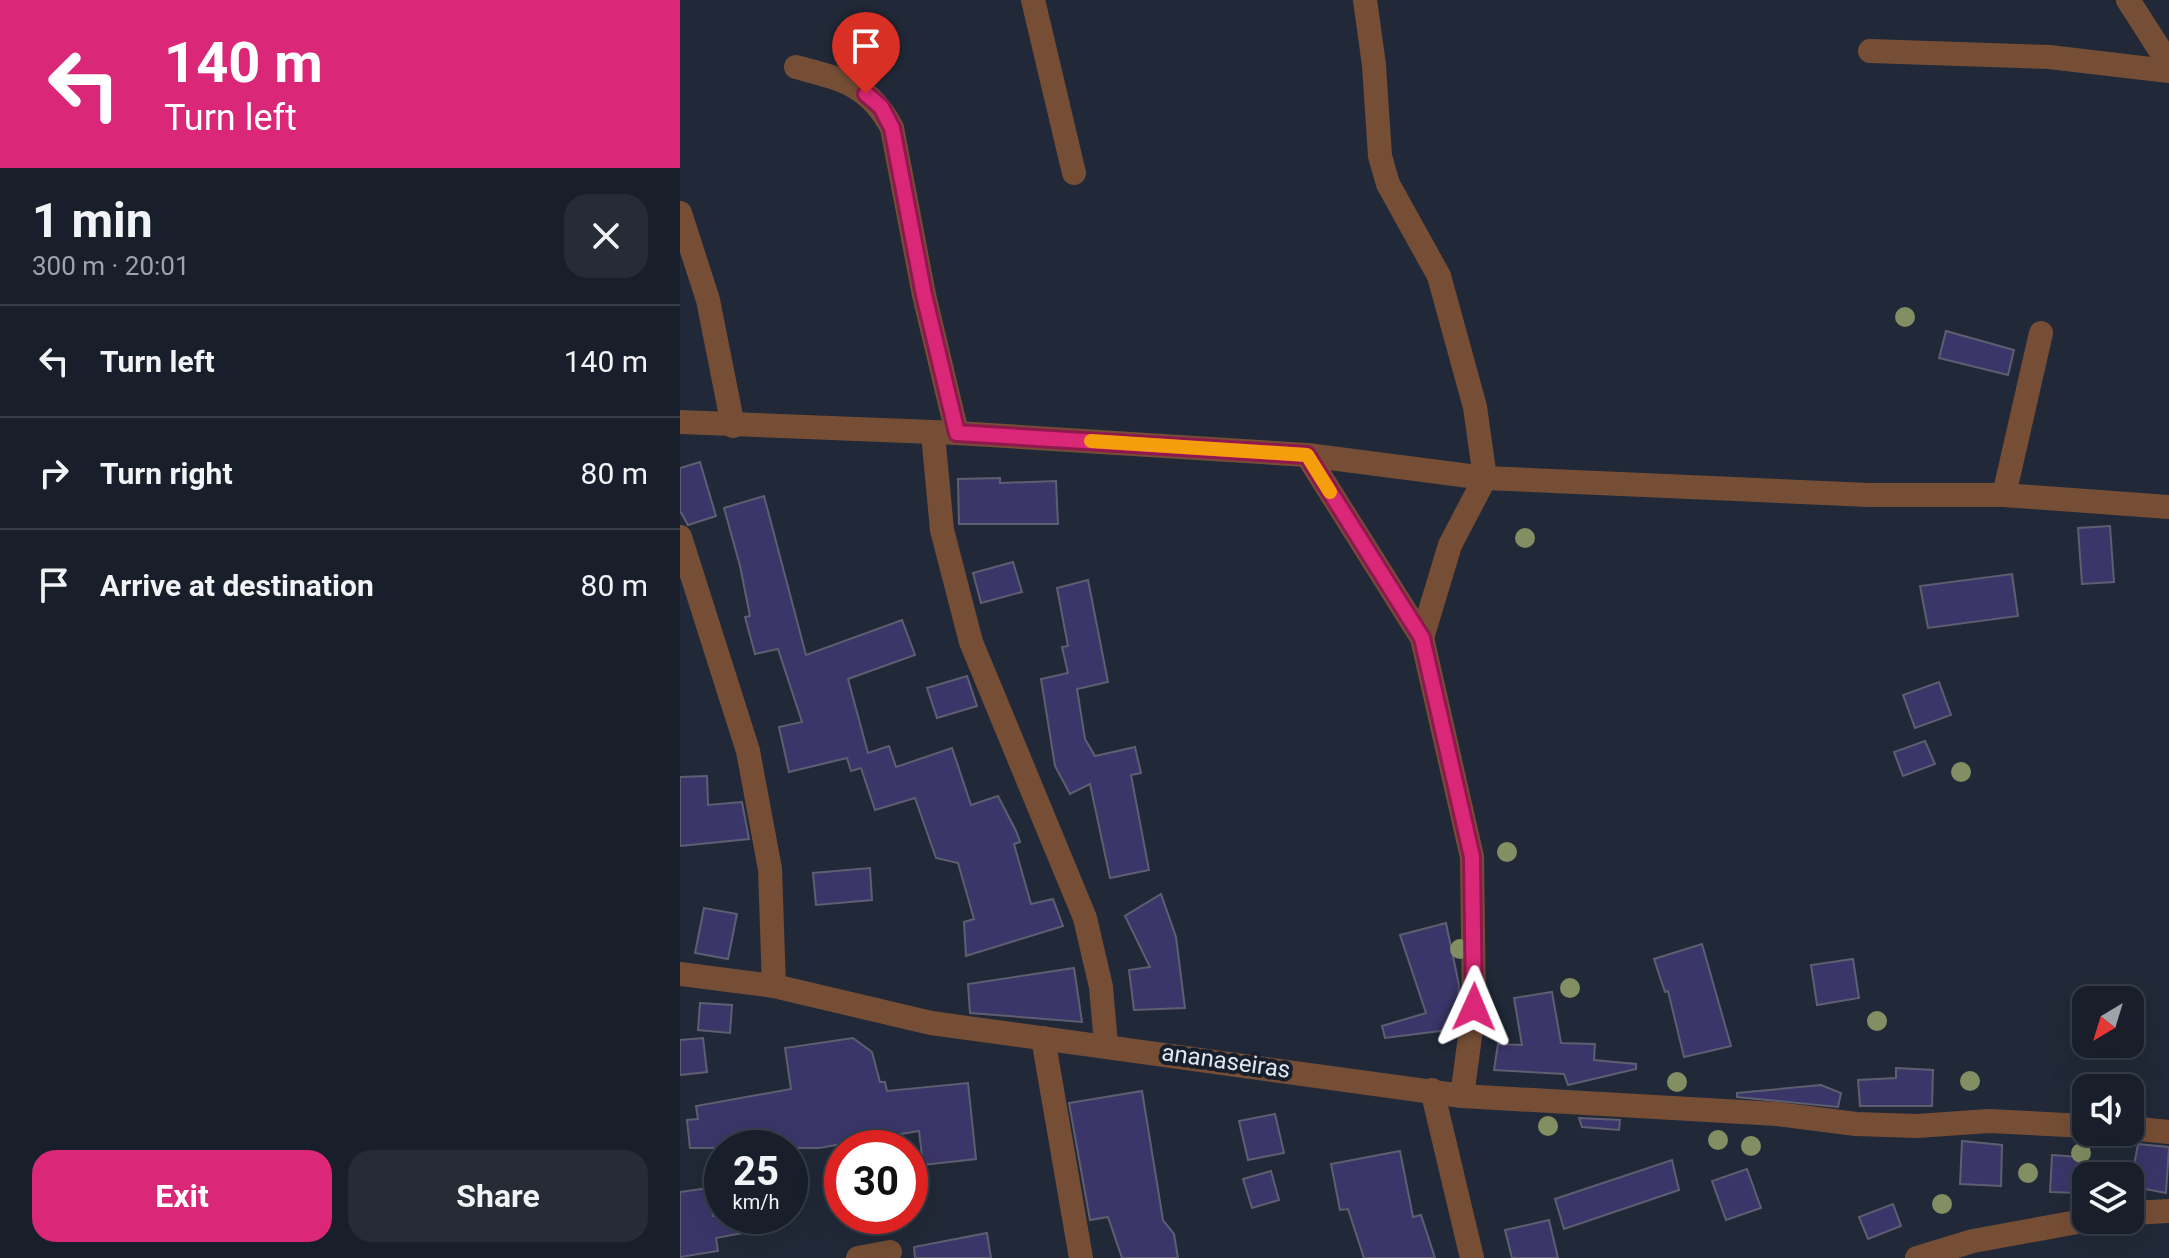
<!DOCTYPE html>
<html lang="en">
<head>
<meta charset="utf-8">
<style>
	:root { --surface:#191f2a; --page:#262c36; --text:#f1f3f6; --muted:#9fa2a8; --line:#373d47; --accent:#db2777 }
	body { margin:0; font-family:Roboto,sans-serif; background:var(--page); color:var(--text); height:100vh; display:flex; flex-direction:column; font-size:30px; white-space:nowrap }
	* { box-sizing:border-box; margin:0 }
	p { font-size:26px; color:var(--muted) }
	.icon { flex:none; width:44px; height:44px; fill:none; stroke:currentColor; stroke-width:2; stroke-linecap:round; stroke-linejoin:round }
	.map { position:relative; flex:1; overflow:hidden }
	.side { display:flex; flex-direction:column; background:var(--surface); width:680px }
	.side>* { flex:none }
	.guide { background:#db2777; color:#fff; overflow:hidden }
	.needle { width:52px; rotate:218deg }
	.controls { position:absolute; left:1392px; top:986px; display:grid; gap:16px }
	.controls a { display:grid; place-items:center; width:72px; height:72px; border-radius:16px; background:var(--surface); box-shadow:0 8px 32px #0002,0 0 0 2px var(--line); font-size:40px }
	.speed { position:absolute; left:24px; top:1130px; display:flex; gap:16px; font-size:40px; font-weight:700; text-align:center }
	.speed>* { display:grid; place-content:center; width:104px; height:104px; border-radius:50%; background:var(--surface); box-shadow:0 8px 32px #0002,0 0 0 2px var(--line); line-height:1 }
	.speed small { font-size:20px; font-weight:400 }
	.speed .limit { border:12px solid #d22; background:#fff; color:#111 }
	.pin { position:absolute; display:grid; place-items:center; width:68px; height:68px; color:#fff; margin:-82px -34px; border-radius:50% 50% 50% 0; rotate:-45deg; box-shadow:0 0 8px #0007 }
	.pin .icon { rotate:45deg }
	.me { position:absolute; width:88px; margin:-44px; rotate:1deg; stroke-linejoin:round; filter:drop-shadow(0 0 6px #0008) }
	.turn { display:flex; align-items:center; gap:28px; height:168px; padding:0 32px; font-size:36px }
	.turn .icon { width:104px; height:104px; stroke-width:2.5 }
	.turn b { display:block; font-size:56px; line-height:68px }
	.round { display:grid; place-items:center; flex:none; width:84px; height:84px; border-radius:24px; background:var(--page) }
	.headline { display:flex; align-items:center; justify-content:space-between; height:136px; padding:0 32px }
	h1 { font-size:48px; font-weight:700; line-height:60px }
	.cta { display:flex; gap:16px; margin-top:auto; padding:16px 32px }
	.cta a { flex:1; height:92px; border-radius:24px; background:var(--accent); color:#fff; font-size:32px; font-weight:700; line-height:92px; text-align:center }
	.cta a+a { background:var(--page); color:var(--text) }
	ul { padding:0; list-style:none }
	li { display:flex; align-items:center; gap:24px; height:112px; padding:0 32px; border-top:2px solid var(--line) }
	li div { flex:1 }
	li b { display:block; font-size:30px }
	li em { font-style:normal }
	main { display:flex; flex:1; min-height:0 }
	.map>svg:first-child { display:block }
	.building { fill:#3b3669; stroke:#5e5e70; stroke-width:2 }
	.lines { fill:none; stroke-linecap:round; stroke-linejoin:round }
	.minor { stroke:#764e35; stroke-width:24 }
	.tree { fill:#838e62 }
	.route-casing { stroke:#8e194d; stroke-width:20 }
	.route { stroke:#db2777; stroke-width:14 }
	.slow { stroke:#f59e0b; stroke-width:14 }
	.labels { text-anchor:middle; stroke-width:8; stroke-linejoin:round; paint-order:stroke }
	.street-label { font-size:24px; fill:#e1e7f1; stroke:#171f2d }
</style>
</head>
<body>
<main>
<section class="side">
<div class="guide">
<div class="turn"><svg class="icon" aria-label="left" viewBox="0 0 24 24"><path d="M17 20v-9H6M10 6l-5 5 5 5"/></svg><div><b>140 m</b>Turn left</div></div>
</div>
<div class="headline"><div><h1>1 min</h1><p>300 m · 20:01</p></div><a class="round"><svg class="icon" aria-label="close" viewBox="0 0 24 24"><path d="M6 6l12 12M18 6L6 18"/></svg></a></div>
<ul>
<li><svg class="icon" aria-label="left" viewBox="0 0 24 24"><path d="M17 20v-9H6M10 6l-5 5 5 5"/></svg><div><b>Turn left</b></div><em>140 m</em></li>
<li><svg class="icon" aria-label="right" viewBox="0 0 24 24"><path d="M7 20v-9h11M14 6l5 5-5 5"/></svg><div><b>Turn right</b></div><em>80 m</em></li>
<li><svg class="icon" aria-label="arrive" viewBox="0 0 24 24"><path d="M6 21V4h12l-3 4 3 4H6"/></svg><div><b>Arrive at destination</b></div><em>80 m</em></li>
</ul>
<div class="cta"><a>Exit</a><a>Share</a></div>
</section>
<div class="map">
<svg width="1489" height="1258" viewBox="0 0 1489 1258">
	<rect width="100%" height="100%" fill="#212938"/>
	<!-- building -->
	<g class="building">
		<path d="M1266 331 1334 350 1328 375 1259 358Z"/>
		<path d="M20 462 36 516 8 525 0 511V468Z"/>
		<path d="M320 478V483L376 481 378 524H279L278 479Z"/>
		<path d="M84 496 126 655 222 620 235 655 168 679 188 753 209 746 216 767 272 748 291 805 318 796 336 831 340 842 334 844 351 904 373 899 383 926 286 956 284 922 294 919 278 863 256 858 235 798 195 810 181 768 171 771 167 758 109 772 99 727 122 722 98 649 75 654 65 617 70 616 60 566 44 508Z"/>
		<path d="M1430 526 1434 582 1402 584 1398 528Z"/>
		<path d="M333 562 342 592 301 603 293 573Z"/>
		<path d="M1332 574 1338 616 1248 628 1240 586Z"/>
		<path d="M408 580 428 682 397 689 405 739 415 756 455 747 461 773 451 775 469 870 430 878 410 784 390 794 375 766 361 679 388 673 382 647 388 646 377 588Z"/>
		<path d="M287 676 297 706 257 718 247 688Z"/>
		<path d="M1259 682 1271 715 1235 728 1223 695Z"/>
		<path d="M1245 741 1255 764 1223 776 1214 752Z"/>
		<path d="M27 776 28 805 62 802 69 839 0 846V777Z"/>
		<path d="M190 868 192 900 136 905 133 873Z"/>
		<path d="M481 894 496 937 505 1008 454 1010 449 970 470 967 445 916Z"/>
		<path d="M24 908 57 914 48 959 15 953Z"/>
		<path d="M766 923 779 985 776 1029 705 1038 702 1026 746 1013 720 935Z"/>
		<path d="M1022 944 1051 1046 1004 1057 988 991 985 992 974 959Z"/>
		<path d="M1173 959 1179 998 1137 1005 1131 965Z"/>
		<path d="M394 968 402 1022 290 1013 288 984Z"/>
		<path d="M872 992 881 1043 915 1044 914 1060 956 1064V1069L888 1085 884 1074 814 1070 818 1044 842 1045 834 998Z"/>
		<path d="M20 1003 52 1005 50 1033 18 1030Z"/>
		<path d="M23 1038 27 1072 0 1075V1040Z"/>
		<path d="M173 1038 192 1052 200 1082H205L207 1091 288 1083 296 1159 243 1165 239 1131 139 1148H10L7 1120 18 1119 16 1106 111 1089 105 1048Z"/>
		<path d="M1216 1068 1253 1070 1252 1106H1180L1178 1080 1216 1078Z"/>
		<path d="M1141 1085 1161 1093 1158 1107 1057 1097V1093Z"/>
		<path d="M462 1091 483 1220 494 1234 498 1258H442L428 1217 410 1220 389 1103Z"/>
		<path d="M595 1114 604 1153 568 1160 559 1121Z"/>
		<path d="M899 1118 940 1120 939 1130 902 1127Z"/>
		<path d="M1282 1141 1322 1145 1321 1186 1280 1184Z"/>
		<path d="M1458 1144 1489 1147 1486 1193 1450 1186Z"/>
		<path d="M720 1151 733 1217 741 1215 755 1258H684L668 1209 660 1210 651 1164Z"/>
		<path d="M1372 1155 1399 1157 1398 1193 1370 1192Z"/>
		<path d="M992 1160 999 1190 884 1229 875 1199Z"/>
		<path d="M1067 1169 1081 1208 1046 1220 1032 1181Z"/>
		<path d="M591 1171 599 1200 572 1208 563 1179Z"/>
		<path d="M29 1188 33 1216H93L94 1227 36 1238 38 1251 0 1257V1192Z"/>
		<path d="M1213 1204 1221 1226 1188 1239 1179 1217Z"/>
		<path d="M869 1220 878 1258H832L825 1230Z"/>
		<path d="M307 1233 311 1258H235L234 1247Z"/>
	</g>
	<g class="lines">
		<!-- minor -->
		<g class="minor">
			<path d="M353 0 394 173"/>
			<path d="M685 0 694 65 700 156 708 184 759 276 795 407 805 478 770 545 742 638"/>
			<path d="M1448 0 1489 64"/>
			<path d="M1190 51 1369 57 1489 71"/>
			<path d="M116 67C161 79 189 84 212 128L244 295 277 433"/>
			<path d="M0 213 28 300 53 426"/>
			<path d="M0 422 277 433 627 455 805 478 1189 495H1324L1489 507"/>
			<path d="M253 434 262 530 291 642 405 918 421 987 426 1044"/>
			<path d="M627 455 742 638 792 857 794 1007 782 1096"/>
			<path d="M1324 495 1361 333"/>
			<path d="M0 537 68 751 90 869 94 986"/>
			<path d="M0 974 94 986 251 1023 782 1096 1097 1114 1176 1124 1237 1126 1309 1121 1406 1126"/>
			<path d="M363 1038 401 1258"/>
			<path d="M752 1090 792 1258"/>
			<path d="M1450 1128 1489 1132"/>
			<path d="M1450 1213 1489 1211"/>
			<path d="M178 1258 210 1252"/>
			<path d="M1237 1258 1293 1241 1408 1220"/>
		</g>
	</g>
	<!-- trees -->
	<g class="tree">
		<circle cx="1225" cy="317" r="10"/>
		<circle cx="845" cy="538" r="10"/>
		<circle cx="1281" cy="772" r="10"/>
		<circle cx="827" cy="852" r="10"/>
		<circle cx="780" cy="949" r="10"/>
		<circle cx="890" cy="988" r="10"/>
		<circle cx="1197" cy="1021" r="10"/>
		<circle cx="1290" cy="1081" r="10"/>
		<circle cx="997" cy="1082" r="10"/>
		<circle cx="868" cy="1126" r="10"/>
		<circle cx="1038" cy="1140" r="10"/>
		<circle cx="1071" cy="1146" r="10"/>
		<circle cx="1401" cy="1153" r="10"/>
		<circle cx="1348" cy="1173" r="10"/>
		<circle cx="1262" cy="1204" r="10"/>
	</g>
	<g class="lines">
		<!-- route casing -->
		<g class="route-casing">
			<path id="route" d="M186 94 201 107 212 128 244 295 277 433 627 455 742 638 792 857 794 1007"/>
		</g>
		<!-- route -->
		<use href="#route" class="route"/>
		<!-- slow -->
		<path class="slow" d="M411 441 627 455 650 492"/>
	</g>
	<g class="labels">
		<!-- street labels -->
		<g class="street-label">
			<text transform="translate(546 1061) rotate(8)" y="8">ananaseiras</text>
		</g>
	</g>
</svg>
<div class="controls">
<a><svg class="needle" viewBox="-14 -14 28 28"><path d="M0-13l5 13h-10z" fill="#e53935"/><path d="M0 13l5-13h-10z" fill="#9fa2a8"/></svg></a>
<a><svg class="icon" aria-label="sound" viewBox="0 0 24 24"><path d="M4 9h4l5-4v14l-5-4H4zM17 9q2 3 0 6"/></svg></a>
<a><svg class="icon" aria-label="layers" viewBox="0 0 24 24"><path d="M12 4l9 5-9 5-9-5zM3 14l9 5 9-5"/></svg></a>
</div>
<div class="speed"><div>25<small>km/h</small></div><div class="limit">30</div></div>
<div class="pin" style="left:186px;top:94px;background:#d93025"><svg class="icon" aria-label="arrive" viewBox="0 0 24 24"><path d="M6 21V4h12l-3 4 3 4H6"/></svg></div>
<svg class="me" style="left:794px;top:1007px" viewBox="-20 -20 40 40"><path d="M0-17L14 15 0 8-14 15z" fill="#db2777" stroke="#fff" stroke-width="4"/></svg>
</div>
</main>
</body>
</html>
